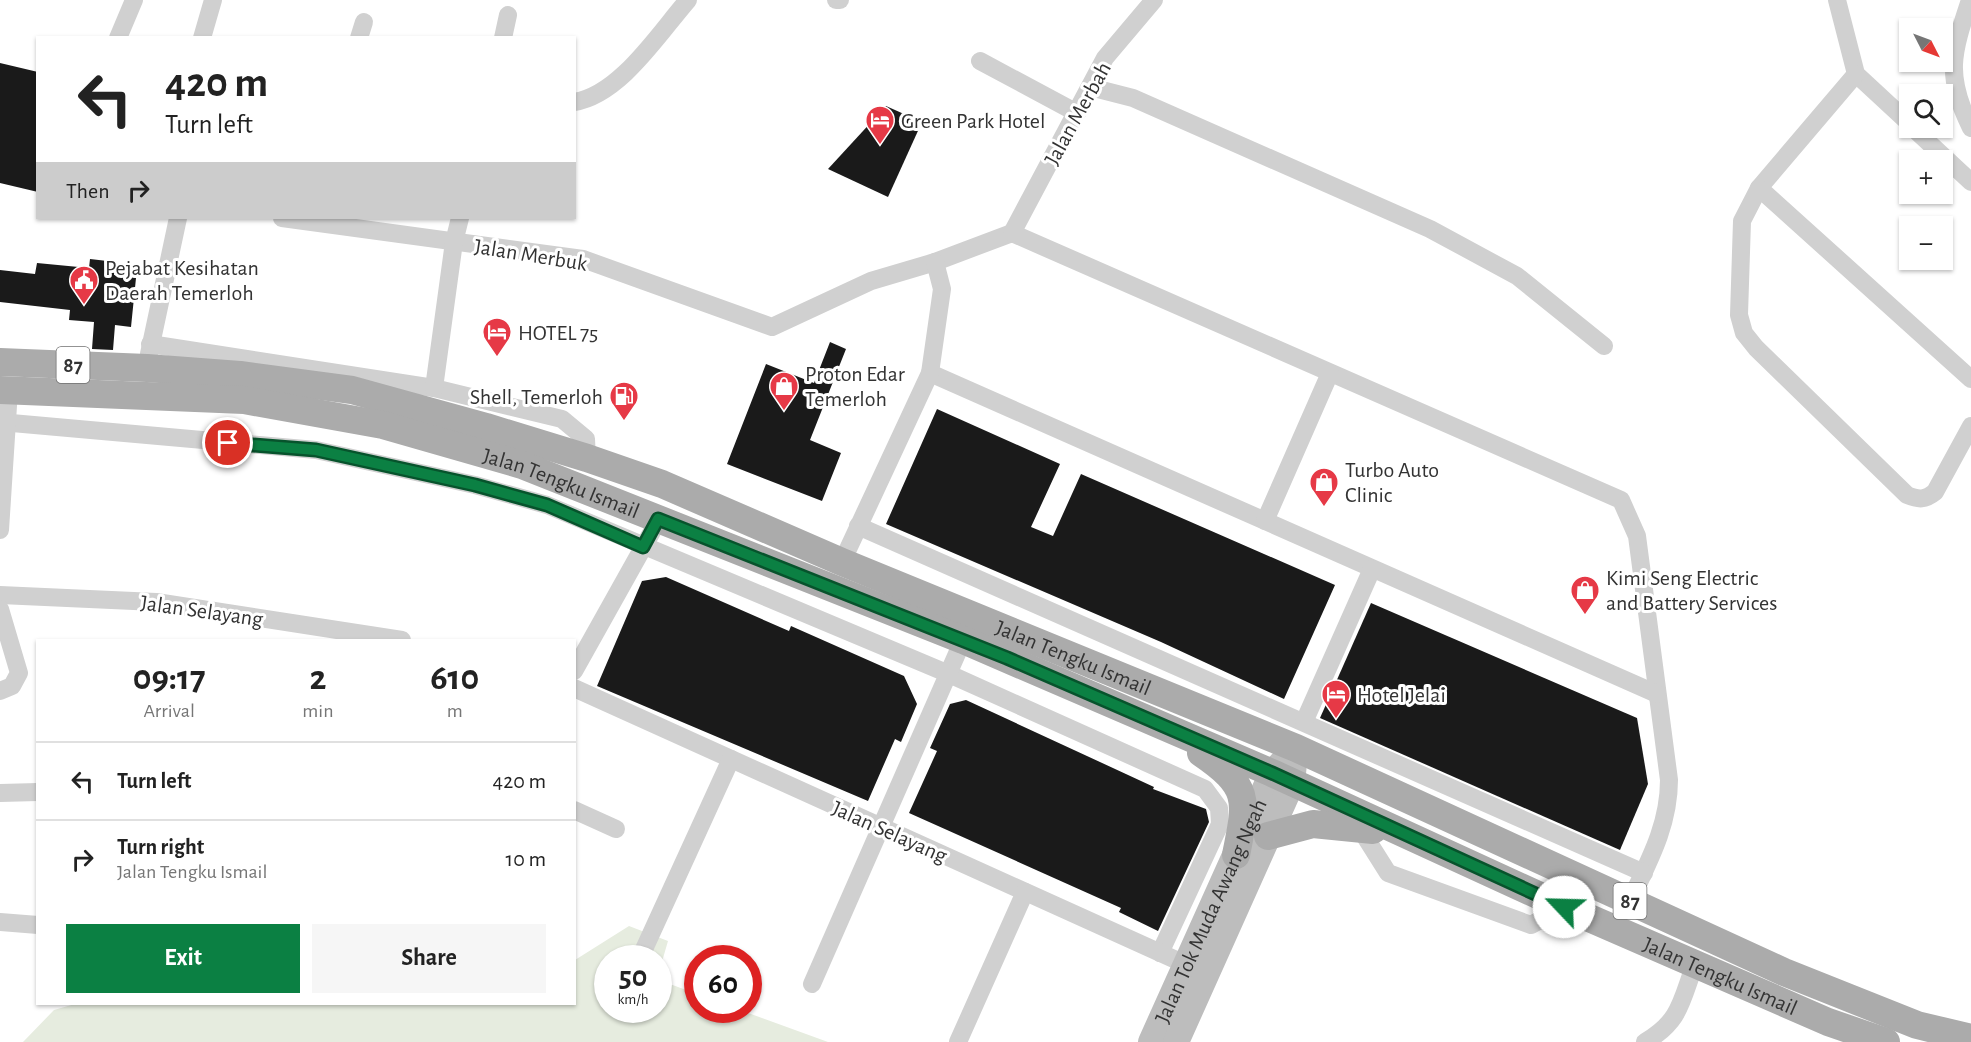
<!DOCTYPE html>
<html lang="en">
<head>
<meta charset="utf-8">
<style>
	:root { --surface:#fff; --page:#f6f6f6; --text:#222; --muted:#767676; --line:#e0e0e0; --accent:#0b8043 }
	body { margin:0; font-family:"Alegreya Sans",sans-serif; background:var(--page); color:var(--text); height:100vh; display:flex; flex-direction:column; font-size:22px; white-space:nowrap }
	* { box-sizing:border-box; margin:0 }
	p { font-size:20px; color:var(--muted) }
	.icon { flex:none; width:33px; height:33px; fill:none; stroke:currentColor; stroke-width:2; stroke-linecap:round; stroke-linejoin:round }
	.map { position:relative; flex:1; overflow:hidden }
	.details { position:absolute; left:36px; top:639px; width:540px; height:366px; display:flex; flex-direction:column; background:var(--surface); border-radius:0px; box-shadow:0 2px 4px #0004 }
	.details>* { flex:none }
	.top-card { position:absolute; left:36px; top:36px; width:540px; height:183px; border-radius:0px; box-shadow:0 2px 4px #0004; background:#fff; color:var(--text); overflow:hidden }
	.needle { width:39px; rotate:132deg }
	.buttons { position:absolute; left:1899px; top:18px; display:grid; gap:12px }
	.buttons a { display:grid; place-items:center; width:54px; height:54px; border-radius:0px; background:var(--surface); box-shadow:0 2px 4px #0004; font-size:30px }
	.speed { position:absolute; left:594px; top:945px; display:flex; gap:12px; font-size:30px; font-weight:700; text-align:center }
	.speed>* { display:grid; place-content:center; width:78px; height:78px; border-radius:50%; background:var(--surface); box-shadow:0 2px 4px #0004; line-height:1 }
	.speed small { font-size:15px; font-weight:400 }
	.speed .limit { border:9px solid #d22; background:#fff; color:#111 }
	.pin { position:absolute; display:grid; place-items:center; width:51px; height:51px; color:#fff; margin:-26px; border:3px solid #fff; border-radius:50%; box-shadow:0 2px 6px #0007 }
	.me { position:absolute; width:66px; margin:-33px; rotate:294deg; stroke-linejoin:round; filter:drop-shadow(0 0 4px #0008) }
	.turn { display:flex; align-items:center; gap:21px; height:126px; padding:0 30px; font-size:27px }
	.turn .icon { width:78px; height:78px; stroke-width:2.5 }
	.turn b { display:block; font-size:42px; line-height:51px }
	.then { display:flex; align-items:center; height:57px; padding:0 30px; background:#0003; gap:12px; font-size:22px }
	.eta { display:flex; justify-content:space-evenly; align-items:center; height:102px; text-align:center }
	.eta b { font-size:36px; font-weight:700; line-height:42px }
	.action { display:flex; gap:12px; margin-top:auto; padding:12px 30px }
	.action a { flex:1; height:69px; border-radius:0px; background:var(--accent); color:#fff; font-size:24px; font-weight:700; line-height:69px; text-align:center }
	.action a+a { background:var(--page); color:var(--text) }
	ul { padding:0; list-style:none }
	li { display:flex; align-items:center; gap:18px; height:78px; padding:0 30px; border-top:2px solid var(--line) }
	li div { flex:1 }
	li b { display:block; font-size:22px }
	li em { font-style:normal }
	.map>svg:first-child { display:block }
	.green { fill:#e6ecdf }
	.building { fill:#1a1a1a }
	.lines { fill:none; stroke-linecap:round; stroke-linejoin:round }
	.minor { stroke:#d0d0d0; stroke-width:18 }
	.secondary { stroke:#bdbdbd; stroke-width:26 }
	.primary { stroke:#ababab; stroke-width:28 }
	.route-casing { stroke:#07532c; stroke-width:15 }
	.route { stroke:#0b8043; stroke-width:10 }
	.labels { text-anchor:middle; stroke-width:6; stroke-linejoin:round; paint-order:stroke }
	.shield { fill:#fff; stroke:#707070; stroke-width:1.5 }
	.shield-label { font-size:21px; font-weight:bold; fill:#333 }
	.street-label { font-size:22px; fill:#333; stroke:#fff }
	.poi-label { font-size:22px; fill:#333; stroke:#fff; text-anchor:start }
</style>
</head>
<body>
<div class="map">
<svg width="1971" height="1042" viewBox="0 0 1971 1042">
	<rect width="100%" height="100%" fill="#fff"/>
	<!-- green -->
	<path class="green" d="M629 926 668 941 659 972 658 958H608V1010H658L659 980 697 994 698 1010H740L828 1042H23L54 1010 75 1004H574L575 960Z"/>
	<!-- building -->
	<g class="building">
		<path d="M0 63 38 72V192L0 183Z"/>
		<path d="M886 106 922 122 888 197 828 169Z"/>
		<path d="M90 259 116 262 114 275 136 278 131 327 115 325 113 350 92 349 94 322 69 320 70 310 0 302V270L35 274 37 263 89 268Z"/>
		<path d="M830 342 846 349 810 440 841 453 822 501 727 464 766 364 814 383Z"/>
		<path d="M937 409 1060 464 1031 527 1053 536 1081 474 1335 585 1284 699 1161 642 886 524Z"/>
		<path d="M666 577 789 631 791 626 904 676 917 704 901 742 895 739 868 801 597 686 642 581Z"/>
		<path d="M1371 603 1637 718 1648 784 1620 850 1320 718Z"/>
		<path d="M966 700 1154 787 1153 789 1206 809 1209 822 1158 931 1119 912 1121 908 909 813 937 751 930 748 950 704Z"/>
	</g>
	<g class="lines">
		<!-- minor -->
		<g class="minor">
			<path d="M836 0H840"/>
			<path d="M1837 0 1856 74 1910 124"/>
			<path d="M1970 0C1952 54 1945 75 1971 128"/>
			<path d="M118 38 134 0"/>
			<path d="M202 38 213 0"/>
			<path d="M359 38 364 22"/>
			<path d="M503 38 508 15"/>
			<path d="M980 61 1077 113"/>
			<path d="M1856 74 1759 188 1742 221 1739 315 1744 333 1756 348 1907 495C1919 500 1925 500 1935 492L1971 426"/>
			<path d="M1090 87 1133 98 1430 229 1517 276 1604 346"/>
			<path d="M574 102C620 95 659 33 688 0"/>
			<path d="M1913 128 1971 182"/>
			<path d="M1759 188 1971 379"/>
			<path d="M282 218 583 259 772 327 871 281 935 262 1012 233 1621 500 1637 536 1669 780C1669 825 1649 861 1630 901"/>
			<path d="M1012 233 1105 58 1154 0"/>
			<path d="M150 344 434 388 562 419 586 439 587 458"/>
			<path d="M149 354 178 218"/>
			<path d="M930 373 1657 694"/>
			<path d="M434 388 454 242 460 218"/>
			<path d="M0 422 316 450 475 485 547 505 949 674 1205 789 1219 808 1220 824 1160 953"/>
			<path d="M1265 521 1330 373"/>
			<path d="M858 526 1644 873"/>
			<path d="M0 530 9 390"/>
			<path d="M842 562 930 373 942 289 935 262"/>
			<path d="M0 595 156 602 402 640"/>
			<path d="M0 609 19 673 12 686 0 691"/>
			<path d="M574 671 659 519"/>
			<path d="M574 688 1196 969"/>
			<path d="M1304 722 1372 569"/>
			<path d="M0 793 38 792"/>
			<path d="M574 810 616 829"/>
			<path d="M1359 827 1388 873 1531 925 1564 907"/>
			<path d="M0 922 38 925"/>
			<path d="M640 958 731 759"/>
			<path d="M812 984 963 640"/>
			<path d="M958 1042 1025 892"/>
			<path d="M1645 1042C1681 1021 1681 1001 1695 964"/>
		</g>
		<!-- secondary -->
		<g class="secondary">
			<path id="s1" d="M1151 1042 1272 773 1296 748"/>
			<path d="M1176 1042 1292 783 1294 763"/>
		</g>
		<!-- primary -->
		<g class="primary">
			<path id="s2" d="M0 362 147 368 240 375 352 390 486 427 587 458 662 484 842 562 1296 748 1784 972 1917 1025 1971 1038"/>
			<path id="s3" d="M0 390 244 400 383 425 522 465 963 640 1272 773 1564 907 1828 1022 1886 1042"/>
			<path d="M1201 753C1251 787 1247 800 1236 855"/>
			<path d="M1268 836 1313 824 1373 830"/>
		</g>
	</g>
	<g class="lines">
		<!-- route casing -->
		<g class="route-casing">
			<path id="route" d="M228 443 316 450 475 485 547 505 643 547 658 519 1007 658 1272 773 1564 907"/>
		</g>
		<!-- route -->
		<use href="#route" class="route"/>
	</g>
	<!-- icons -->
	<defs>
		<g id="hotel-pin" transform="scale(1.5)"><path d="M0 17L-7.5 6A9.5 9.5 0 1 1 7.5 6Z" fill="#e63946" stroke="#fff"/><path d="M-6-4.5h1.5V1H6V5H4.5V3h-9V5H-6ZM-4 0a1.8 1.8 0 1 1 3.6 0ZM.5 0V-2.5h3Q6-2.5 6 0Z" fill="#fff"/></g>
		<g id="civic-pin" transform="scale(1.5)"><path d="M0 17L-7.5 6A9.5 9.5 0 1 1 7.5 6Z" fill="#e63946" stroke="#fff"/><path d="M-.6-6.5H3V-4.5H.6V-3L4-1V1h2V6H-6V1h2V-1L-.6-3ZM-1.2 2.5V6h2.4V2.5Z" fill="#fff"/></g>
		<g id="shop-pin" transform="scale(1.5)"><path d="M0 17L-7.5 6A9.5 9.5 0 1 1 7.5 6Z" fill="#e63946" stroke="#fff"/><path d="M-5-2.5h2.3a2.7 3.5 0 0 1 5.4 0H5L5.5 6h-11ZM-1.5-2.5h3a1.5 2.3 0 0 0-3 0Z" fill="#fff"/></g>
		<g id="fuel-pin" transform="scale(1.5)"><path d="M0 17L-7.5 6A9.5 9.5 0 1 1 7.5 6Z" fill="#e63946" stroke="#fff"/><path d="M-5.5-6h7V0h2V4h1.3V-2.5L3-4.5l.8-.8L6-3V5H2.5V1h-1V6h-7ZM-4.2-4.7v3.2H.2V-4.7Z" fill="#fff"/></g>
	</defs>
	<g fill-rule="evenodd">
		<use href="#hotel-pin" x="880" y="120"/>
		<use href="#civic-pin" x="84" y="280"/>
		<use href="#hotel-pin" x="497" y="332"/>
		<use href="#shop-pin" x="784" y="386"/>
		<use href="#fuel-pin" x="624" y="396"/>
		<use href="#shop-pin" x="1324" y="482"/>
		<use href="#shop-pin" x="1585" y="590"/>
		<use href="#hotel-pin" x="1336" y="694"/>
	</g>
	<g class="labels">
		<!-- shield labels -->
		<g class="shield">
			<rect x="56.5" y="347" width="33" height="36" rx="4.5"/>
			<rect x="1613.5" y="883" width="33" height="36" rx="4.5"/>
		</g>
		<g class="shield-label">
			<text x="73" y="372">87</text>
			<text x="1630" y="908">87</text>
		</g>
		<!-- street labels -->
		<g class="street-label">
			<text transform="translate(1077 113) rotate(-61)" y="8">Jalan Merbah</text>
			<text transform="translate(531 254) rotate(9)" y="8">Jalan Merbuk</text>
			<text dy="8" stroke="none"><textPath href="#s3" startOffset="573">Jalan Tengku Ismail</textPath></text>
			<text transform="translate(202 610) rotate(8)" y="8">Jalan Selayang</text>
			<text dy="8" stroke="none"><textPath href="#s2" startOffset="1124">Jalan Tengku Ismail</textPath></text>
			<text transform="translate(890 831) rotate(24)" y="8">Jalan Selayang</text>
			<text dy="8" stroke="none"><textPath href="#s1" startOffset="144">Jalan Tok Muda Awang Ngah</textPath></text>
			<text dy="8" stroke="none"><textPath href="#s3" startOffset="1833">Jalan Tengku Ismail</textPath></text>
		</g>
		<!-- poi labels -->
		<g class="poi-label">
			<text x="901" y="128">Green Park Hotel</text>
			<text x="105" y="275">Pejabat Kesihatan<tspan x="105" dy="25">Daerah Temerloh</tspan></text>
			<text x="518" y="340">HOTEL 75</text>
			<text x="805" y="381">Proton Edar<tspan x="805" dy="25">Temerloh</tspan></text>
			<text x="603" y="404" text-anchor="end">Shell, Temerloh</text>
			<text x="1345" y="477">Turbo Auto<tspan x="1345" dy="25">Clinic</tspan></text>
			<text x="1606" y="585">Kimi Seng Electric<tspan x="1606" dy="25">and Battery Services</tspan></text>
			<text x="1357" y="702">Hotel Jelai</text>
		</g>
	</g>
</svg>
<div class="buttons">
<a><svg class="needle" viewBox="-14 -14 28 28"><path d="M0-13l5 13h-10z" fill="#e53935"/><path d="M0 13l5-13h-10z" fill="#767676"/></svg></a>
<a><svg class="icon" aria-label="search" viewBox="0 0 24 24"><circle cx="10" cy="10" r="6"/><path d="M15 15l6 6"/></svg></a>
<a>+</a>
<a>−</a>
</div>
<div class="speed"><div>50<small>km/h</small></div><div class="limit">60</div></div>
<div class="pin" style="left:228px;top:443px;background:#d93025"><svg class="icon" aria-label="arrive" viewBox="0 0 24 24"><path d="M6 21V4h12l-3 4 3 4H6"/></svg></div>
<svg class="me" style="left:1564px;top:907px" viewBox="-20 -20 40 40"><circle r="19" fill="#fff"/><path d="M0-13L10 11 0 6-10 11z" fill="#0b8043"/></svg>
<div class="top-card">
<div class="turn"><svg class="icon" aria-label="left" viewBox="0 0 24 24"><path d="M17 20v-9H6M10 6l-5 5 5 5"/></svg><div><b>420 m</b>Turn left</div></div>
<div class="then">Then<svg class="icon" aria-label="right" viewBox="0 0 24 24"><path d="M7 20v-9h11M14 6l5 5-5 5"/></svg></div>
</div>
<section class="details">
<div class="eta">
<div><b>09:17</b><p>Arrival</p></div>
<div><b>2</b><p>min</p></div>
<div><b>610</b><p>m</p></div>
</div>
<ul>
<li><svg class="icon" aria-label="left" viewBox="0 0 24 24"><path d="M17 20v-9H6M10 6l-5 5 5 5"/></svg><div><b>Turn left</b></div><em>420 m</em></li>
<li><svg class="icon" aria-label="right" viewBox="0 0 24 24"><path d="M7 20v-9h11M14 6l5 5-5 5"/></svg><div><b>Turn right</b><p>Jalan Tengku Ismail</p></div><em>10 m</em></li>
</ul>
<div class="action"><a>Exit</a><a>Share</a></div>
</section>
</div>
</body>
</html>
